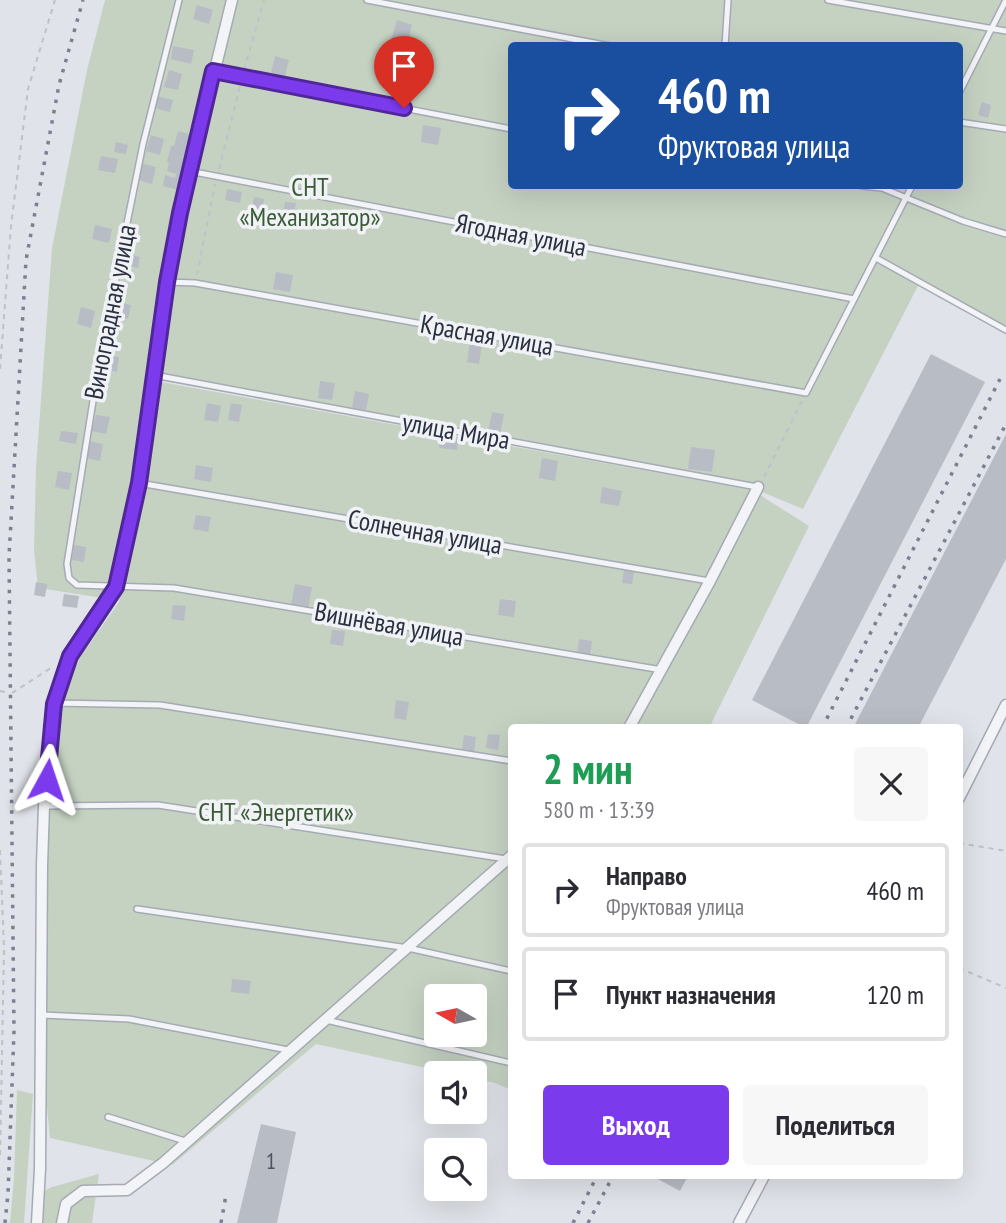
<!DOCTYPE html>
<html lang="ru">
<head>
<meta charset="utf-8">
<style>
	:root { --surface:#fff; --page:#f7f7f7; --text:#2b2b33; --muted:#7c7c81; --line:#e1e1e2; --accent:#7c3aed }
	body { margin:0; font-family:"PT Sans Narrow",sans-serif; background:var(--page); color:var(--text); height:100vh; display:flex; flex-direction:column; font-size:26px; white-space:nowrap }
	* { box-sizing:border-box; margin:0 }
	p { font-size:23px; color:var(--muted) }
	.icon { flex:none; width:38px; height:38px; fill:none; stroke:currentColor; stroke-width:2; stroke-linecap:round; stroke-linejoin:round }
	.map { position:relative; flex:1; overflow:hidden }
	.sheet { position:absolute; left:508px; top:724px; width:455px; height:455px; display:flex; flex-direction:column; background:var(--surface); border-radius:7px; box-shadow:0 7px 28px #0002 }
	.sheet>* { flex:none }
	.hud { position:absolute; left:508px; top:42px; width:455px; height:147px; border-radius:7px; box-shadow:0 7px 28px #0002; background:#1a4fa0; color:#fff; overflow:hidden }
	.needle { width:46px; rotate:279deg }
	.tools { position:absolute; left:424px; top:984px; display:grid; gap:14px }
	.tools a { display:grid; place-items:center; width:63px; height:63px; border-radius:7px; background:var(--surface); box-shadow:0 7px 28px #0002; font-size:35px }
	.pin { position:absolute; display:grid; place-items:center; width:60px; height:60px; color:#fff; margin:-72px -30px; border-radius:50% 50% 50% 0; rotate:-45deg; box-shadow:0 0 7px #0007 }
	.pin .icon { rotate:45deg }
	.me { position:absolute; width:77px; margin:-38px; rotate:5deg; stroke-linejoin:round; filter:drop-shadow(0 0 5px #0008) }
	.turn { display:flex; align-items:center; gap:24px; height:147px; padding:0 35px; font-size:32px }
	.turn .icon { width:91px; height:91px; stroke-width:2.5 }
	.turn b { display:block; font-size:49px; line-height:60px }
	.round { display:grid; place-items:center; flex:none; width:74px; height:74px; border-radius:7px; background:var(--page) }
	.head { display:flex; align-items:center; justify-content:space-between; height:119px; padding:0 35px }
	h1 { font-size:42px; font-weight:800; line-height:52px; color:#1e9e55 }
	.primary-button { display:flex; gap:14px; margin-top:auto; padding:14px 35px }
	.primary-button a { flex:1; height:80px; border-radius:7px; background:var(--accent); color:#fff; font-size:28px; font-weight:800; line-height:80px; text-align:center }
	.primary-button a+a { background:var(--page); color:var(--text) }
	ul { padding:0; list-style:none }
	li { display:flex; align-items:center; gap:21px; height:94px; margin:0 14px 10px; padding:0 21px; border:4px solid var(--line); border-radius:7px }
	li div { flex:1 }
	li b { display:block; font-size:26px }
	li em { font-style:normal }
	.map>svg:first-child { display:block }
	.green { fill:#c5d2c2; fill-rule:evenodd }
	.building { fill:#b8bcc5 }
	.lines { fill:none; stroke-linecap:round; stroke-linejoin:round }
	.lane-casing { stroke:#a5aab3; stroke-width:8 }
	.street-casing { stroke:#a5aab3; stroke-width:13 }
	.path { stroke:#bec1c7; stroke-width:2; stroke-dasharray:5 5; stroke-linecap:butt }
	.lane { stroke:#f3f4f7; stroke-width:5 }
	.street { stroke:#f3f4f7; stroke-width:10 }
	.rail { stroke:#7a8192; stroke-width:3.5; stroke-dasharray:3.5 7; stroke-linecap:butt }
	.route-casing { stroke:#51269a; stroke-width:18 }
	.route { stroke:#7c3aed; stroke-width:12 }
	.labels { text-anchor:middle; stroke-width:7; stroke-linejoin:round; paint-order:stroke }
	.number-label { font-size:23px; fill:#4d5360 }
	.park-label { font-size:26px; fill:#3b5b37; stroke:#f0f2f6 }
	.street-label { font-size:26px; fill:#29303f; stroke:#f0f2f6 }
</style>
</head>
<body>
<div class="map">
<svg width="1006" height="1223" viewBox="0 0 1006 1223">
	<rect width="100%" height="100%" fill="#e0e3e9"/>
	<!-- green -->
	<g class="green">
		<path d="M105 0H1006V334L919 284 803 509 752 488 158 380 141 480 148 473 161 382 752 490 809 526 709 728H511V1090L495 1083 474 1078V1073H449L316 1044 172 1165 50 1138 38 1015 50 700 119 602 121 592 117 588 116 600 38 588 34 550 36 468 52 248 87 70ZM511 46H959V186H511ZM143 485 146 487 123 582 118 586ZM436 996H474V1034H436Z"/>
		<path d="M17 1090 33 1094 24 1223H10L14 1178Z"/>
		<path d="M99 1174 92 1223H35L40 1193 52 1187Z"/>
	</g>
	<!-- building -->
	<g class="building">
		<path d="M197 5 213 10 209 24 193 19Z"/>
		<path d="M397 20 412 25 407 44 391 40Z"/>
		<path d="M173 46 194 50 191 64 171 59Z"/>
		<path d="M275 56 289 60 285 76 271 73Z"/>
		<path d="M169 70 182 74 178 90 164 87Z"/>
		<path d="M157 96 173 100 170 112 155 108Z"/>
		<path d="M982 102 991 105 988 118 978 115Z"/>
		<path d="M423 125 441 128 438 145 421 142Z"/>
		<path d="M178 131 192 135 178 190 163 186 165 175 175 178 176 174 167 171 169 162H167L171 146H174Z"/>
		<path d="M151 135 164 139 160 155 146 151Z"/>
		<path d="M116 142 128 145 126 154 114 152Z"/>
		<path d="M101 156 118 159 115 173 98 170Z"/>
		<path d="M143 164 156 167 152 184 138 180Z"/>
		<path d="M227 189 242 192 240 203 225 200Z"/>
		<path d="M254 197 264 199 262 216 251 214Z"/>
		<path d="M285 202 296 203 293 220 282 219Z"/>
		<path d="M95 225 112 229 109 243 92 239Z"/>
		<path d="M123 253 140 257 138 268 121 264Z"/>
		<path d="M276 272 293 275 290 292 273 289Z"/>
		<path d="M115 301 131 305 128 319 112 315Z"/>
		<path d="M81 307 95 311 91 328 77 324Z"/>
		<path d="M470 343 482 344 479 364 467 362Z"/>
		<path d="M103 354 119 357 117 372 100 368Z"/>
		<path d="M931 354 985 382 806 728 752 700Z"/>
		<path d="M320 381 335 383 332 400 318 398Z"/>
		<path d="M355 391 369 394 366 410 352 408Z"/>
		<path d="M207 403 221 406 218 422 204 420Z"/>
		<path d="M231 403 242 405 239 422 228 420Z"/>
		<path d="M492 412 504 414 500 434 488 432Z"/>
		<path d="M96 415 110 417 106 434 92 431Z"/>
		<path d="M61 431 78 433 76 444 59 441Z"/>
		<path d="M1006 434V559L918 728H853Z"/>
		<path d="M440 436 458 438 457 450 439 448Z"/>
		<path d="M89 441 103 444 100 461 86 458Z"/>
		<path d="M691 447 715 450 712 472 688 469Z"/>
		<path d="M542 458 558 461 555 481 539 478Z"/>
		<path d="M196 465 213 468 211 482 194 479Z"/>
		<path d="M58 471 72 473 69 490 55 487Z"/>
		<path d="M602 487 622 491 619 506 600 503Z"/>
		<path d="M196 515 211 517 208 532 193 529Z"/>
		<path d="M74 545 86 547 84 562 72 560Z"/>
		<path d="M624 570 634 572 632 584 622 583Z"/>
		<path d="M36 582 47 584 45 597 34 595Z"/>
		<path d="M295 584 312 587 308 608 291 605Z"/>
		<path d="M64 594 79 596 77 608 62 606Z"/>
		<path d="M500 599 516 601 514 617 498 615Z"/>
		<path d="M173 605 186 606 184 621 171 619Z"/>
		<path d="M332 630 345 631 343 646 330 644Z"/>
		<path d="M579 639 592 641 590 655 577 654Z"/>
		<path d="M396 700 409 702 406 720 394 718Z"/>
		<path d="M488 734 500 735 498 750 486 748Z"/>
		<path d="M464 735 476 737 474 752 462 750Z"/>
		<path d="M232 979 251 981 249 994 231 992Z"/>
		<path d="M261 1124 296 1132 277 1223H237Z"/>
		<path d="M652 1176H688L680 1191Z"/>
	</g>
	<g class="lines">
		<!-- lane casing -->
		<g class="lane-casing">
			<g id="lane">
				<path d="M179 0 143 144 100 357 67 564 69 578 77 585 174 588 662 670"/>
				<path d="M367 0 610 46"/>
				<path d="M828 0 1006 31"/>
				<path d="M725 46 728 0"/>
				<path d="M213 71 511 129"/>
				<path d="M959 93 1006 0"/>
				<path d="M959 122 1006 129"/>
				<path d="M189 171 854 299"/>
				<path d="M862 186 882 188 963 221 1006 234"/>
				<path d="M876 258 1006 330"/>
				<path d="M167 282 195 283 806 393 912 186"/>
				<path d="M154 375 757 487"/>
				<path d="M139 483 709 581"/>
				<path d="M54 703 160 705 511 761"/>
				<path d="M44 806 158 805 506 859"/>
				<path d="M137 909 408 948 511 971"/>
				<path d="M42 1015 129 1019 288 1050"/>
				<path d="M326 1020 511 1063"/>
				<path d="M108 1117 188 1142"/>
			</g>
		</g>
		<!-- street casing -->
		<g class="street-casing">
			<g id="street">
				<path d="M629 728 710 581 758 487"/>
				<path d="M959 798 1006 705"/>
				<path d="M37 1223 40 1169 42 865 44 806 54 703 70 656 115 587 139 483 167 282 180 213 232 0"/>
				<path d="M62 1223 66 1204 83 1191 127 1190 163 1163 511 856"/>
				<path d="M739 1223 764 1176"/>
			</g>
		</g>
		<!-- path -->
		<g class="path">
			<path d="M244 70 264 0"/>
			<path d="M219 169 240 86"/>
			<path d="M197 275 215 184"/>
			<path d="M0 369 11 226 28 89 55 0"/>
			<path d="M764 477 802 401"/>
			<path d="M0 691 5 692"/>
			<path d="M12 693 54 666"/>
			<path d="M959 843 1006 851"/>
			<path d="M0 850 4 948 0 1160"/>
			<path d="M959 968 1006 988"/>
		</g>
		<!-- lane -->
		<use href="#lane" class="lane"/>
		<!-- street -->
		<use href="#street" class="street"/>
		<!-- rail -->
		<g class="rail">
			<path d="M822 728 1000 379"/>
			<path d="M846 728 1006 424"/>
			<path d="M5 1223 8 1194 14 1031 9 556 26 260 59 85 83 0"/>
			<path d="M221 1223 226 1195"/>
			<path d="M573 1223 597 1176"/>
			<path d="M588 1223 613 1176"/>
		</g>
	</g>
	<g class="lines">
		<!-- route casing -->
		<g class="route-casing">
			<path id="route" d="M47 780 54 704 70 656 116 587 139 483 167 282 180 213 213 71 404 108"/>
		</g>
		<!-- route -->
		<use href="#route" class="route"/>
	</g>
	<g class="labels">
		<!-- number labels -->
		<g class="number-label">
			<text x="271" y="1169">1</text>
		</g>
		<!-- park labels -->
		<g class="park-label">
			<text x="310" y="196">СНТ<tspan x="310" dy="30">«Механизатор»</tspan></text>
			<text x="276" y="821">СНТ «Энергетик»</text>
		</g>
		<!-- street labels -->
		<g class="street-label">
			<text transform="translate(521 235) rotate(11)" y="9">Ягодная улица</text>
			<text transform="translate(110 312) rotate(-79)" y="9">Виноградная улица</text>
			<text transform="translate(487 335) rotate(10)" y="9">Красная улица</text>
			<text transform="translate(456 431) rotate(10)" y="9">улица Мира</text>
			<text transform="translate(425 532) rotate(10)" y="9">Солнечная улица</text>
			<text transform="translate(389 624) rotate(10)" y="9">Вишнёвая улица</text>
		</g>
	</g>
</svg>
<div class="tools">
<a><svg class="needle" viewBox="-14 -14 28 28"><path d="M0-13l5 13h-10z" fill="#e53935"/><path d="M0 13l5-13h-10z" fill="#7c7c81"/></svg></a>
<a><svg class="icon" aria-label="sound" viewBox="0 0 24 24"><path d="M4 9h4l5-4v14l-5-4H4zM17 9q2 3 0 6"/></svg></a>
<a><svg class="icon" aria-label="search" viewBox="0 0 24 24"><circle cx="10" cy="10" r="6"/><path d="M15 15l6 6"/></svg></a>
</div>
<div class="pin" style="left:404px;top:108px;background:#d93025"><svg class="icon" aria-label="arrive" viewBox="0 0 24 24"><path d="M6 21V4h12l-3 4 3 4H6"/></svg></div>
<svg class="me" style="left:47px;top:780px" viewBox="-20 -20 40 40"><path d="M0-17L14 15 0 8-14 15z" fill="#7c3aed" stroke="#fff" stroke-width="4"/></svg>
<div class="hud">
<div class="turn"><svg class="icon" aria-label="right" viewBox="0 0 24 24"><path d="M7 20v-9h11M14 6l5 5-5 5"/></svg><div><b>460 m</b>Фруктовая улица</div></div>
</div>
<section class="sheet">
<div class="head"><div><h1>2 мин</h1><p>580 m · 13:39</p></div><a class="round"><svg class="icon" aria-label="close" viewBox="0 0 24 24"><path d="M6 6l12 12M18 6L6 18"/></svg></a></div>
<ul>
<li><svg class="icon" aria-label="right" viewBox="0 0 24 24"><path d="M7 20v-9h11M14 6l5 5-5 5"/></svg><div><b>Направо</b><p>Фруктовая улица</p></div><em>460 m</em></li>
<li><svg class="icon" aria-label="arrive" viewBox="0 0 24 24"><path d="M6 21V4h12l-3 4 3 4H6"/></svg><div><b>Пункт назначения</b></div><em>120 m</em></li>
</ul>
<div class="primary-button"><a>Выход</a><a>Поделиться</a></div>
</section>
</div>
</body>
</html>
